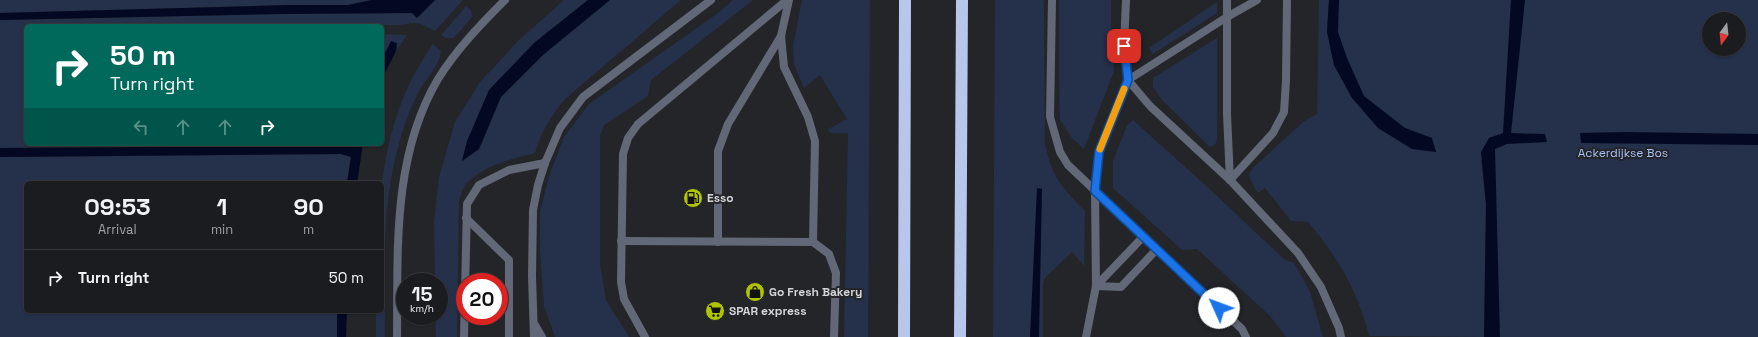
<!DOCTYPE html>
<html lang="en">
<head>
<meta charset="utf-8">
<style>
	:root { --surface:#1a1c1f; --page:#27292c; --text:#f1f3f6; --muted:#9fa1a4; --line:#383a3d }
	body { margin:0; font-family:"Space Grotesk",sans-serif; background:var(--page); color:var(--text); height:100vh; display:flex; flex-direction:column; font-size:15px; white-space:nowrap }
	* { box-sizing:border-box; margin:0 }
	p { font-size:13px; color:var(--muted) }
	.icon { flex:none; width:22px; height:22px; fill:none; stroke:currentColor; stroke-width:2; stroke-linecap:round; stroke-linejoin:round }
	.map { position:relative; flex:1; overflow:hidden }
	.side { position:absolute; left:24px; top:181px; width:360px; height:132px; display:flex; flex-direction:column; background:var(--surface); border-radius:6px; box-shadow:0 1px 3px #0004,0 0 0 1px var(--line) }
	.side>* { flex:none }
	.hud { position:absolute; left:24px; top:24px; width:360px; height:122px; border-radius:6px; box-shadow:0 1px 3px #0004,0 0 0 1px var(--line); background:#00695c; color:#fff; overflow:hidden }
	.needle { width:26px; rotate:195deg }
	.fabs { position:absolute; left:1702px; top:12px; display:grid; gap:8px }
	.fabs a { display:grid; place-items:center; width:44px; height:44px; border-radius:50%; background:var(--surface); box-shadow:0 1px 3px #0004,0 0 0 1px var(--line); font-size:20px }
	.speed { position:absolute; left:396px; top:273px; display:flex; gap:8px; font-size:20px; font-weight:700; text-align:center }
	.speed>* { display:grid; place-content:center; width:52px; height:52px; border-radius:50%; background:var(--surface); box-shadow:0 1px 3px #0004,0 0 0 1px var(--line); line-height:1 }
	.speed small { font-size:10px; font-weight:400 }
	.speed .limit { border:6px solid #d22; background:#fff; color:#111 }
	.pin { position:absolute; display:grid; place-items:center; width:34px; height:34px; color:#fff; margin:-17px; border-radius:8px; box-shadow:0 2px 6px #0006 }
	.me { position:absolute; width:44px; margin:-22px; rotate:313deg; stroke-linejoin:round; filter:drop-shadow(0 0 3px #0008) }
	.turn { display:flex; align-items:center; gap:14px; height:84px; padding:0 20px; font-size:18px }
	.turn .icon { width:52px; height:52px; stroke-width:2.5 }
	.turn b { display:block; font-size:28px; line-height:34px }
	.lanes { display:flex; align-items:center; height:38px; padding:0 20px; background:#0003; justify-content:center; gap:20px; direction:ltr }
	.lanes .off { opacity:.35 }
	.eta { display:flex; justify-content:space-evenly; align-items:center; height:68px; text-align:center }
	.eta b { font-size:24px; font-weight:600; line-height:28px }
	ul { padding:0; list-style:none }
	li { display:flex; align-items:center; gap:12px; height:56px; padding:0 20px; border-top:1px solid var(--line) }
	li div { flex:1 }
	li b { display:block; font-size:15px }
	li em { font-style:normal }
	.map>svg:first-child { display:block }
	.green { fill:#25304a; fill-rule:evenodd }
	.water { fill:#030922 }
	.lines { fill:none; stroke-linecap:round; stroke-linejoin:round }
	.service { stroke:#626877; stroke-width:8 }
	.minor { stroke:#626877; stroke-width:8 }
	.motorway { stroke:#b7c6eb; stroke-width:12 }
	.route-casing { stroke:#114b97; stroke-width:10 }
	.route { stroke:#1a73e8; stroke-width:7 }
	.slow { stroke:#f59e0b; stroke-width:7 }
	.labels { text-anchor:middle; stroke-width:4; stroke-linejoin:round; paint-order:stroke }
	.park-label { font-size:12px; fill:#a9c0f9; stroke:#232529 }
	.poi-label { font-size:12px; font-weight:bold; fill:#d3d4d7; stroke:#232529; text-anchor:start }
</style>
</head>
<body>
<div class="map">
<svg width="1758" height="337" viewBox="0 0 1758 337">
	<rect width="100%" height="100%" fill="#232529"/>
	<!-- green -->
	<g class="green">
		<path d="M0 0H372L348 5H290L0 13Z"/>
		<path d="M435 0H463L435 31 421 24 414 23 400 25 346 26H26V144H348L341 146 0 148V20L283 14 412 13 417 18Z"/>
		<path d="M564 0H588L534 43 467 141 462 161 479 149 501 97 544 54 610 0H681L565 99C551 116 541 132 535 153 512 159 487 164 469 181 463 186 461 194 459 201L457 337H436L435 316H439V282H435L434 222 439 177 455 122 480 82 519 40Z"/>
		<path d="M733 0H753L651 80 648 96 604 125 600 136V264L606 300 629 337H555L544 306 540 252V211L549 176 564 137 589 104 718 13Z"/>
		<path d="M802 0H870L868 337H844L848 133H830L828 129 847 119 820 75 804 88 794 64 793 46Z"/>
		<path d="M995 0H1044L1045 144C1053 179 1061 186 1085 211L1084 266 1072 252 1045 278 1043 284V337H993Z"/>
		<path d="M1059 0H1111V27L1114 71 1084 149 1072 138 1060 120 1059 82Z"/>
		<path d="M1319 0H1329L1327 32 1334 65 1352 98 1436 152 1434 145 1364 105 1339 59 1334 0H1758V337H1490L1489 162 1481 160 1486 204 1484 337 1369 336C1359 294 1337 255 1308 222L1291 221 1265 188 1258 193 1251 181 1249 174 1254 167 1303 122 1317 114ZM1709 19H1739V49H1709Z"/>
		<path d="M1217 2V13L1153 54 1149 48Z"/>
		<path d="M466 6 471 10 472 17 454 38H446L441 35Z"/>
		<path d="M382 34 407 35 396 51 397 43 382 59Z"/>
		<path d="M1217 38V139L1215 145 1210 147 1162 100 1153 87V78Z"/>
		<path d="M433 44 441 51C439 67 426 78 419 91 411 106 405 123 400 140 381 203 385 272 385 337H376V311H382V183C389 131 402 88 433 44Z"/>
		<path d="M1133 120 1214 193 1285 260 1294 263 1310 292 1323 337H1286L1270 316 1197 249 1182 250 1113 188V161L1127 125Z"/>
		<path d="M341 154 351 157 347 183H26V311H337V337H0V157Z"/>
	</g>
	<!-- water -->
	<g class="water">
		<path d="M372 0H435L417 18 412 13 283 14 0 20V13L290 5H348Z"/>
		<path d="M588 0H610L544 54 501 97 479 149 462 161 467 141 489 90 534 43Z"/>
		<path d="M1329 0H1339L1338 32 1347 58 1364 96 1405 128 1432 138 1436 152 1412 149 1378 128 1352 98 1334 65 1327 32Z"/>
		<path d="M1511 0H1525L1511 133 1545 134 1547 142 1507 144 1495 149 1500 337H1484L1486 204 1481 152 1489 138 1503 133Z"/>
		<path d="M391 41 397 43 396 51 382 79V59Z"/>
		<path d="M1626 132 1758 134V145L1581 143 1580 133Z"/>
		<path d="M348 144H363L357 183H347L351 157 341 154 0 157V148L341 146Z"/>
		<path d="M1037 188 1042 189 1039 337H1030Z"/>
		<path d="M337 311H347L346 337H337Z"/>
	</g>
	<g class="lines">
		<!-- service -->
		<g class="service">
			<path d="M789 0 781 36 784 67 808 117 815 141 813 242 829 254 836 273 834 337"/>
			<path d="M1052 0 1050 117 1060 152 1068 165 1231 319 1242 329 1246 337"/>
			<path d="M1227 0V114L1230 180"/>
			<path d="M1257 0 1227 17 1128 80 1150 106 1230 180 1298 253 1321 287 1339 328 1341 337"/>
			<path d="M1230 180 1273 133 1284 112 1286 81 1287 0"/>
			<path d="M466 218 509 260V337"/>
			<path d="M621 241 813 242"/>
			<path d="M718 242V151L728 124 781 36"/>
			<path d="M1096 286 1121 287 1157 249"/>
			<path d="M1096 286 1143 237"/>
			<path d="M535 325 542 337"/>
			<path d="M464 337 467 204 479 185 509 170 545 163"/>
			<path d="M534 337 532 276 533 210 538 185 545 163 560 128 583 97 711 0"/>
			<path d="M645 337 624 299 621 282 623 154 628 138 638 124 787 0"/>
			<path d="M1086 337 1096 286 1095 191 1099 152 1128 80 1124 46 1126 0"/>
		</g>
		<!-- minor -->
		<path class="minor" d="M397 337C398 250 392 157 438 79 456 50 481 24 505 0"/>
		<!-- motorway -->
		<g class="motorway">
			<path d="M904 337 905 0"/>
			<path d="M960 337 962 0"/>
		</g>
	</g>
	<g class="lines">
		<!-- route casing -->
		<g class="route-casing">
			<path id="route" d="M1124 46 1128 80 1099 152 1095 191 1219 308"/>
		</g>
		<!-- route -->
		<use href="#route" class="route"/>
		<!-- slow -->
		<path class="slow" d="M1100 149 1124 89"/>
	</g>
	<!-- icons -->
	<defs>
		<g id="fuel-disc" transform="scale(1)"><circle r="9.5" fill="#afc503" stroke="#232529"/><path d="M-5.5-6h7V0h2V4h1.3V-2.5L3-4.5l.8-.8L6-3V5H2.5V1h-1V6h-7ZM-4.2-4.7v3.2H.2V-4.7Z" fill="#111"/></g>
		<g id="shop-disc" transform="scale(1)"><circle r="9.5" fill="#afc503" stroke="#232529"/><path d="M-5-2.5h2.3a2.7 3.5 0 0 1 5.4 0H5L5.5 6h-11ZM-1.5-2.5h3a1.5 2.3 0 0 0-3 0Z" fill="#111"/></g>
		<g id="supermarket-disc" transform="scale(1)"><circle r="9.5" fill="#afc503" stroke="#232529"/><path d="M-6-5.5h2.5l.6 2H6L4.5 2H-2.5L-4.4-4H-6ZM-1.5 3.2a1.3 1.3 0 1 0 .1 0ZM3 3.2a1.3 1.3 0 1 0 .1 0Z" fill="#111"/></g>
	</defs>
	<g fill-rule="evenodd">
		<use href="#fuel-disc" x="693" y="198"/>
		<use href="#shop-disc" x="755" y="292"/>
		<use href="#supermarket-disc" x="715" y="311"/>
	</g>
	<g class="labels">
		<!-- park labels -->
		<g class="park-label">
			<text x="1623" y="157">Ackerdijkse Bos</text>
		</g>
		<!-- poi labels -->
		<g class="poi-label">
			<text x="707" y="202">Esso</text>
			<text x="769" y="296">Go Fresh Bakery</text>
			<text x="729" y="315">SPAR express</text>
		</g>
	</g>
</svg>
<div class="fabs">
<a><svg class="needle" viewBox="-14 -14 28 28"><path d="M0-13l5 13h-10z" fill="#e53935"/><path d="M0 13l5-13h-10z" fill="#9fa1a4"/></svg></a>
</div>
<div class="speed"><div>15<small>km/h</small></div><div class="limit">20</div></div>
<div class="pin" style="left:1124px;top:46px;background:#d93025"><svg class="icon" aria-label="arrive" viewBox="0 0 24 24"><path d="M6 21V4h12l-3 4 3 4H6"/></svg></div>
<svg class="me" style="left:1219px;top:308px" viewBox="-20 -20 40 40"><circle r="19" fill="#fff"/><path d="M0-13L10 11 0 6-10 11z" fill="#1a73e8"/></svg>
<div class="hud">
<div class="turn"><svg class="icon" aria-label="right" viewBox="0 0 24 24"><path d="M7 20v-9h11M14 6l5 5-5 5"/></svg><div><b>50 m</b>Turn right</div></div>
<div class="lanes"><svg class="icon off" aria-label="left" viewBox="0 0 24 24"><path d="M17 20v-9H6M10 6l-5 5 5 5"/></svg><svg class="icon off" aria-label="ahead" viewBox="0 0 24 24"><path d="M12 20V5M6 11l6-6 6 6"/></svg><svg class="icon off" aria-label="ahead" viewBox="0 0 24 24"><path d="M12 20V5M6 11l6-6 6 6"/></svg><svg class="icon" aria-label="right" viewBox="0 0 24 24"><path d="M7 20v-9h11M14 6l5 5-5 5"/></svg></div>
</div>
<section class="side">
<div class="eta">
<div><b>09:53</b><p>Arrival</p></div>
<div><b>1</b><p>min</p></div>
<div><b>90</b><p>m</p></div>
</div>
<ul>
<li><svg class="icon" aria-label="right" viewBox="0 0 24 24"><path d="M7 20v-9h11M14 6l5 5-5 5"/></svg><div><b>Turn right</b></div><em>50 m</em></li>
</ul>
</section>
</div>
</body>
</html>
